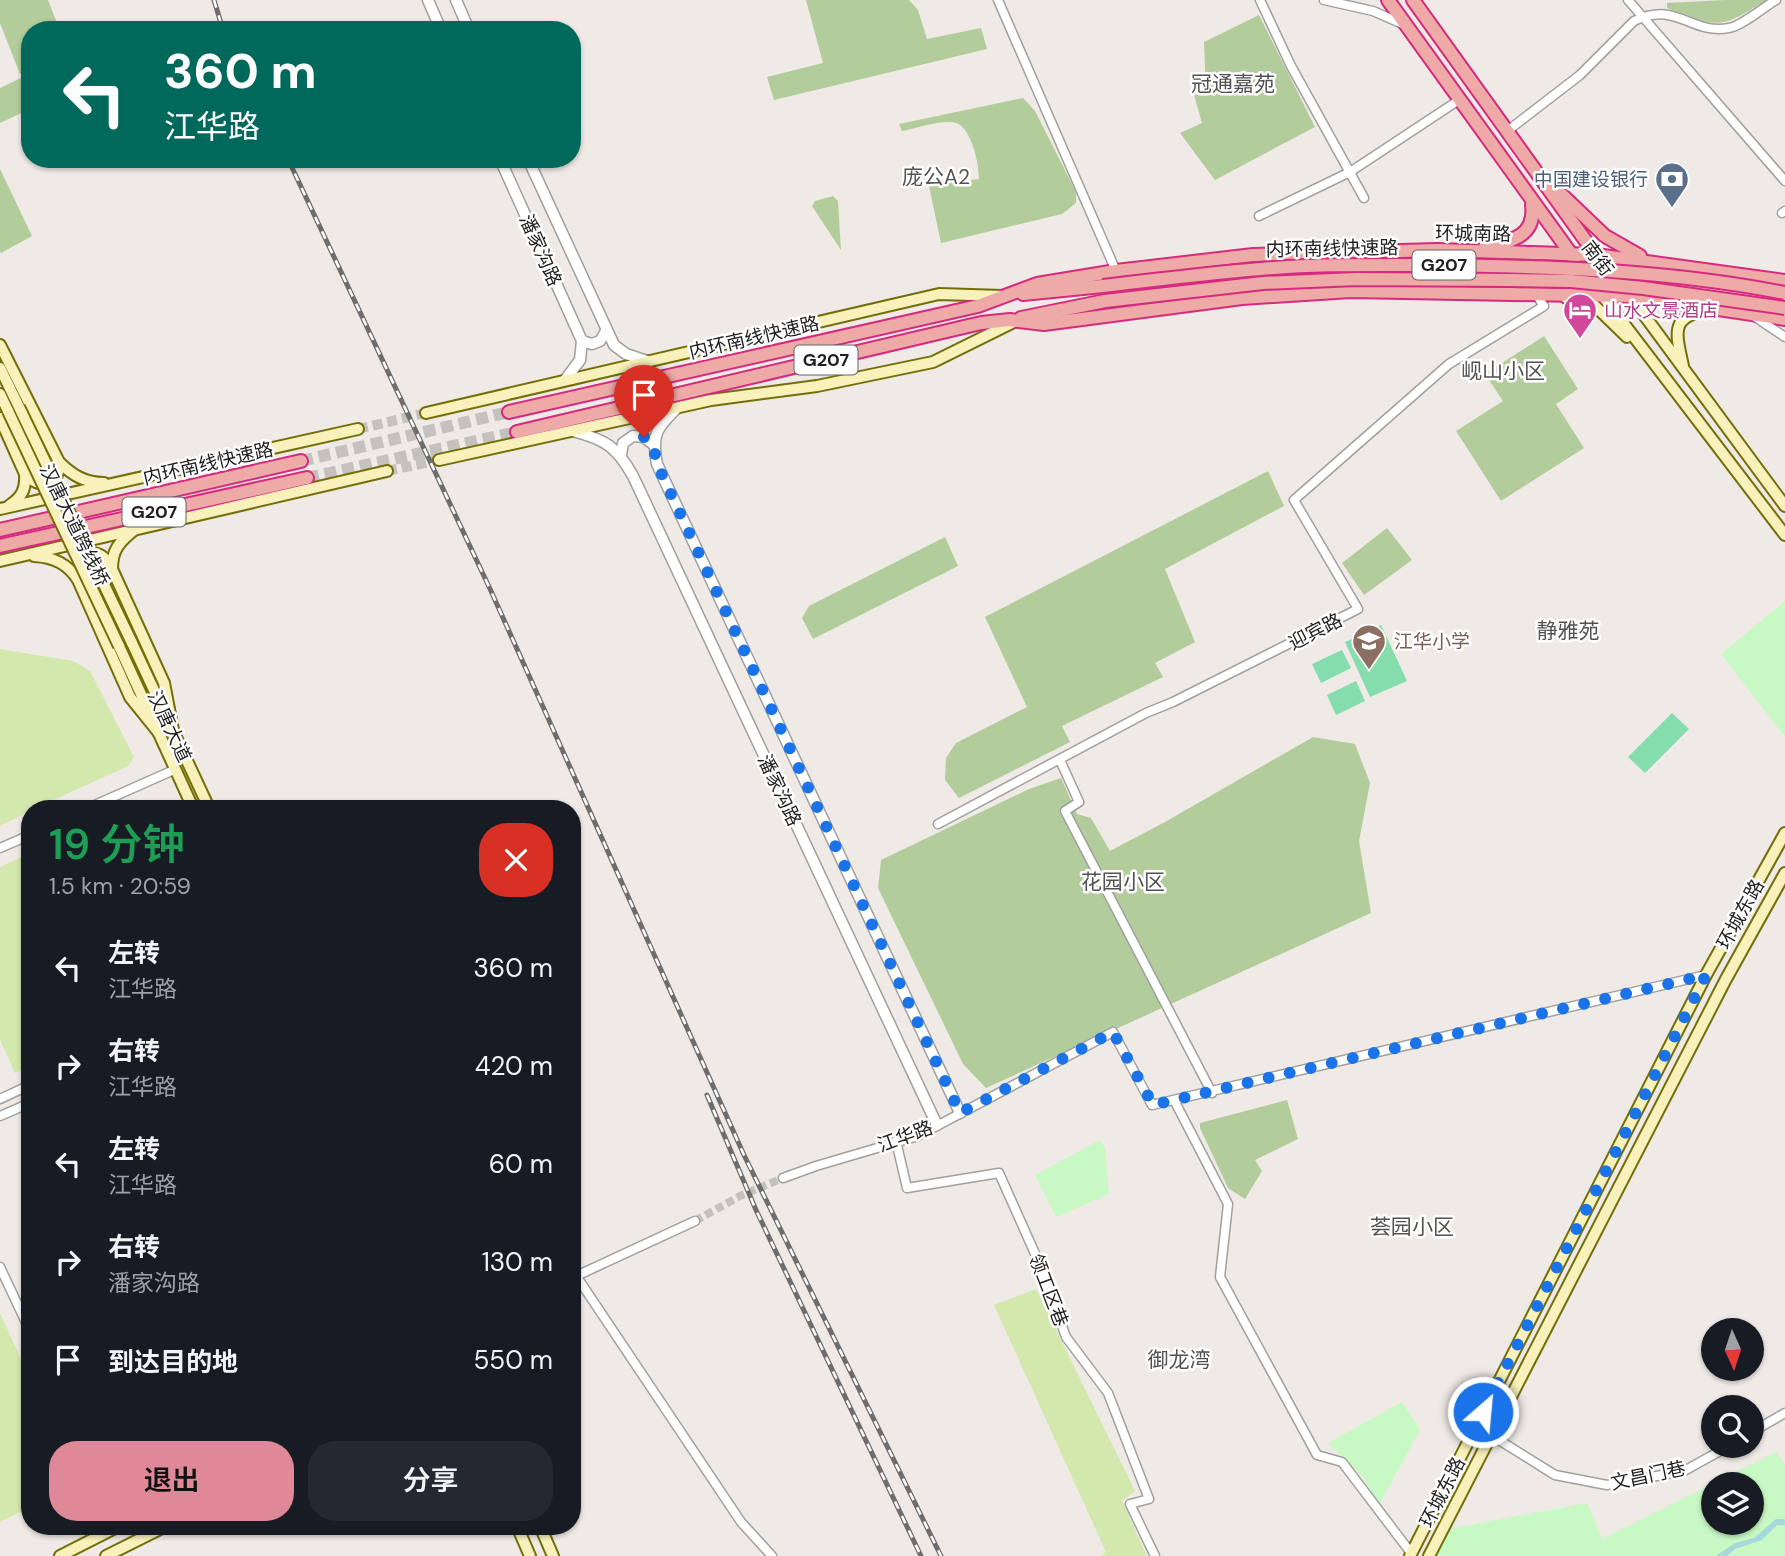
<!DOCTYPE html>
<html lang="zh">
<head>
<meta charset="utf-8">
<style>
	:root { --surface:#171b24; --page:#242831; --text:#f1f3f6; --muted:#9ea1a6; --accent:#de8898 }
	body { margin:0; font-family:"DM Sans","Noto Sans SC",sans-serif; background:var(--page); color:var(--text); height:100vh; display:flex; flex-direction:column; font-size:26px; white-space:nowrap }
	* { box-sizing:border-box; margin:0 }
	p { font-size:23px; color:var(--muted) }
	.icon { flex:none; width:38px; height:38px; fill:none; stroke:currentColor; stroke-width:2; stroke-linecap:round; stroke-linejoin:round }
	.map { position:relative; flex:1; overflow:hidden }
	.sheet { position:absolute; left:21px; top:800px; width:560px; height:735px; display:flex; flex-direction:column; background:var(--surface); border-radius:28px; box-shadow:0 2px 5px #0004 }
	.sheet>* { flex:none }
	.banner { position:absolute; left:21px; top:21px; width:560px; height:147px; border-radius:28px; box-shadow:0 2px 5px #0004; background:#00695c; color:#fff; overflow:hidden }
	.needle { width:46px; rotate:177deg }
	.buttons { position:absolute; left:1701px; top:1318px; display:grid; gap:14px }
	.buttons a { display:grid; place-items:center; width:63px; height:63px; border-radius:50%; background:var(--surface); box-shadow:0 2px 5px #0004; font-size:35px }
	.pin { position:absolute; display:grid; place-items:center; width:60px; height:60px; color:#fff; margin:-72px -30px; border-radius:50% 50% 50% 0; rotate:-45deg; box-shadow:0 0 7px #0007 }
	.pin .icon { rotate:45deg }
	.me { position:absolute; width:77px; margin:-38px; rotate:27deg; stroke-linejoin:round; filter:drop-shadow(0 0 5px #0008) }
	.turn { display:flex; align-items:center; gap:24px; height:147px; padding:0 28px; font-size:32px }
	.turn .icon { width:91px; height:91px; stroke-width:2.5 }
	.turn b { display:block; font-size:49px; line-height:60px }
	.round { display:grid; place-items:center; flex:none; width:74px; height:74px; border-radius:28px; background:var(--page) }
	.headline { display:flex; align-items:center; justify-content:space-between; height:119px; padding:0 28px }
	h1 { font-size:42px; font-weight:600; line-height:52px; color:#1e9e55 }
	.primary-button { display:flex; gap:14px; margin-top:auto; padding:14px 28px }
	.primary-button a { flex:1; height:80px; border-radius:28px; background:var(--accent); color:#111; font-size:28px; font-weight:600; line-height:80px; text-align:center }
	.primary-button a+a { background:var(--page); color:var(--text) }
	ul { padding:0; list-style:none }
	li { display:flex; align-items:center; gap:21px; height:98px; padding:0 28px }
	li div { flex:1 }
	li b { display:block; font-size:26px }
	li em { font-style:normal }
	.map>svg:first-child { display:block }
	.grass { fill:#d3e8ad }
	.forest { fill:#b2cd9b }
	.park { fill:#c8f8c4; fill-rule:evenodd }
	.pitch { fill:#85dcad }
	.water { fill:#a7d8db }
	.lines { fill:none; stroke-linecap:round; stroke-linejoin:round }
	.minor-tunnel { stroke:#c5c1bd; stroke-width:8; stroke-dasharray:8 4; stroke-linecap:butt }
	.secondary-tunnel { stroke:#c5c1bd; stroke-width:10; stroke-dasharray:10 5; stroke-linecap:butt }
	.trunk-tunnel { stroke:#c5c1bd; stroke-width:12; stroke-dasharray:12 6; stroke-linecap:butt }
	.minor-casing { stroke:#a0a0a0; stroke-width:11 }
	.tertiary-casing { stroke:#a0a0a0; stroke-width:13 }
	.secondary-casing { stroke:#736e08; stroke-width:14 }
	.trunk-casing { stroke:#d62a80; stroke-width:16 }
	.minor { stroke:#fff; stroke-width:8 }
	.tertiary { stroke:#fff; stroke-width:10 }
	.secondary { stroke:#f8f1bb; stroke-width:10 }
	.trunk { stroke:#eeaaa6; stroke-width:12 }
	.rail-casing { stroke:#6d6d6d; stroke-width:5 }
	.rail { stroke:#fff; stroke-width:2.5; stroke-dasharray:8; stroke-linecap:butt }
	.secondary-bridge-casing { stroke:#736e08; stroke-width:14; stroke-linecap:butt }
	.trunk-bridge-casing { stroke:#d62a80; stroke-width:16; stroke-linecap:butt }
	.secondary-bridge { stroke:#f8f1bb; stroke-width:10 }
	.trunk-bridge { stroke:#eeaaa6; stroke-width:12 }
	.route { stroke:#1a73e8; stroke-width:12; stroke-dasharray:0 21.6 }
	.labels { text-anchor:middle; stroke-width:5; stroke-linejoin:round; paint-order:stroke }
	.shield { fill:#fff; stroke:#626262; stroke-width:2 }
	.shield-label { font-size:18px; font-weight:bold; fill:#1f1f1f }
	.service-label { font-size:19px; fill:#4e5e75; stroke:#fff; text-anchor:end }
	.street-label { font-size:19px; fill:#1f1f1f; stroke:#fff }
	.hotel-label { font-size:19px; fill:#b23c85; stroke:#fff; text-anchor:start }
	.education-label { font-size:19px; fill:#785e54; stroke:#fff; text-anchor:start }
	.neighbourhood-label { font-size:21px; fill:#525252; stroke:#fff }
</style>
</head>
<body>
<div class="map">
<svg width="1785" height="1556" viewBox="0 0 1785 1556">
	<rect width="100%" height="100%" fill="#efeae5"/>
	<!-- grass -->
	<g class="grass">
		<path d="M0 649 73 661 90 671 134 757 128 766 36 808H30V811L0 826Z"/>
		<path d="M30 853V1066L15 1073 0 1040V867Z"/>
		<path d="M1036 1289 1135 1491 1122 1501 1147 1556H1101L1106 1552 994 1305Z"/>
		<path d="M0 1313 30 1379V1507L0 1522Z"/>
	</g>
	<!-- forest -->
	<g class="forest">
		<path d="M0 0H48L60 30H30V71L20 74 0 23Z"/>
		<path d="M806 0H909L918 10 927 39 981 28 987 49 774 100 767 77 823 63Z"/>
		<path d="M1725 0H1767C1718 30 1720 28 1667 8V3Z"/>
		<path d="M1259 15 1315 127 1215 180 1180 133 1202 123 1194 95 1206 92 1204 42Z"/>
		<path d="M21 78 30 99V109L0 123V88Z"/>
		<path d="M1023 98 1035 111 1076 192V203L1062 214 941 243 929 186 979 179C979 163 971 123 952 122 936 121 917 128 902 131L899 124Z"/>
		<path d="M0 169 32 236 1 253 0 251Z"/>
		<path d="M833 196 838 201 841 250 812 206 815 201Z"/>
		<path d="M1544 336 1578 389 1556 404 1584 448 1501 501 1456 431 1503 401 1485 374Z"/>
		<path d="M1268 471 1284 506 1165 569 1195 642 1155 663 1163 677 1062 726 1070 742 959 798 945 780 946 758 956 743 1027 707 985 617Z"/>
		<path d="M1387 528 1412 560 1364 595 1342 563Z"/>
		<path d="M945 537 958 566 813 639 802 618 809 606Z"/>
		<path d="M1313 737 1355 744 1370 783 1359 841 1371 913 986 1088 963 1064 878 888 881 860 1029 789 1061 778 1077 814 1091 818 1110 851 1165 822Z"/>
		<path d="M1287 1100 1298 1139 1255 1160 1262 1171 1245 1199 1228 1188 1200 1128V1123Z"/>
	</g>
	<!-- park -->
	<g class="park">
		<path d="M1785 601V737L1721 654Z"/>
		<path d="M1100 1140 1105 1148 1109 1194 1056 1217 1035 1175Z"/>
		<path d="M1402 1402 1420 1430 1379 1505 1363 1477 1328 1443Z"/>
		<path d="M1776 1452 1785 1464V1556H1429L1443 1530 1587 1503 1602 1539ZM1713 1484H1752V1522H1713Z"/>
	</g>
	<!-- pitch -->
	<g class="pitch">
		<path d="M1381 625 1407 681 1370 697 1345 642Z"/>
		<path d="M1342 650 1351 668 1321 683 1312 664Z"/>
		<path d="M1356 681 1365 701 1336 715 1327 695Z"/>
		<path d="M1672 713 1689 729 1645 773 1628 757Z"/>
	</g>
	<!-- water -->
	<path class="water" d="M1776 1519H1785V1525H1777L1762 1540 1735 1549 1727 1556H1716L1735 1543 1754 1538Z"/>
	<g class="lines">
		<!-- minor-tunnel -->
		<path class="minor-tunnel" d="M695 1221 740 1196 783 1178"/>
		<!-- secondary-tunnel -->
		<g class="secondary-tunnel">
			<path d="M358 429 426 413"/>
			<path d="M387 471 439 460"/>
		</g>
		<!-- trunk-tunnel -->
		<g class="trunk-tunnel">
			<path d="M301 461 509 412"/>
			<path d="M307 478 517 432"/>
		</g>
		<!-- minor casing -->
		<g class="minor-casing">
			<g id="minor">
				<path d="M998 0 1116 271"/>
				<path d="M1260 0 1291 66 1364 198"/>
				<path d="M1324 0 1373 11 1405 25"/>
				<path d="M1628 0 1785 181"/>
				<path d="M1506 132 1580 75 1634 21C1677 0 1690 35 1729 28 1742 26 1764 7 1776 0"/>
				<path d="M1782 213 1785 211"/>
				<path d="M1259 216 1350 172 1459 100"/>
				<path d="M1755 317 1785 337"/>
				<path d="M1060 760 1079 802 1065 811 1212 1093"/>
				<path d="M88 808 176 769"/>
				<path d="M938 824 1146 713 1173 702 1358 609 1294 500 1449 364 1544 306 1535 293"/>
				<path d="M0 848 30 835"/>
				<path d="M0 1099 30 1085"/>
				<path d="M1175 1102 1228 1204 1220 1277 1317 1455 1342 1462 1411 1553"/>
				<path d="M0 1116 30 1103"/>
				<path d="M896 1141 907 1188 999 1173 1041 1267 1066 1337 1108 1393 1149 1499 1130 1504 1155 1556"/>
				<path d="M783 1178 816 1166 918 1136 1113 1032 1152 1105 1706 975"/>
				<path d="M0 1267 30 1331"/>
				<path d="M574 1277 695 1221"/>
				<path d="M577 1277 741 1522 772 1556"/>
				<path d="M1752 1432 1785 1413"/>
				<path d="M1491 1435 1555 1475 1607 1485 1684 1471 1729 1446"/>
			</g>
		</g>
		<!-- tertiary casing -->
		<g class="tertiary-casing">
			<g id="tertiary">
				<path d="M428 0 441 30"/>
				<path d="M456 0 469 30"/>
				<path d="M500 159 582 341 580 360 565 380"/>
				<path d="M528 159 614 345 626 354 647 361"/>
				<path d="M582 341 592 344 600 341 606 331"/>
				<path d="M677 408C657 428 651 434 657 464L960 1113"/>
				<path d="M573 431C606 440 616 446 633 476L937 1125"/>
				<path d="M621 455 623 443 633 436 644 437 653 444"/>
			</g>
		</g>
		<!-- secondary casing -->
		<g class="secondary-casing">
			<g id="secondary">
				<path d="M1602 295 1785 535"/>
				<path d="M1630 296 1785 506"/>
				<path d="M1566 298 1594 305 1627 337"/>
				<path d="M0 345 59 462C72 475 85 483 104 483"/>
				<path d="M1683 366C1676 333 1669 316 1709 310"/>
				<path d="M0 368 19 407"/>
				<path d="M0 394 8 411"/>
				<path d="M426 413 939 294 1003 296"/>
				<path d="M0 418 25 474C26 489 22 497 10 505"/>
				<path d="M439 460 711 400 817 386 933 362 1016 321"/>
				<path d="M25 474C40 490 60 487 59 462"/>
				<path d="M0 509 358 429"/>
				<path d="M134 530C119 542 112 550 112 569L164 683 173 730"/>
				<path d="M84 555C98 550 106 557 112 569"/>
				<path d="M34 556C54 557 68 564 78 580L130 697 159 733"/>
				<path d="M0 561 387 471"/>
				<path d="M132 643 209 808"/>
				<path d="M119 646 193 808"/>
				<path d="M517 1526 530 1556"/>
				<path d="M540 1526 553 1556"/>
				<path d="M60 1556 119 1526"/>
				<path d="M106 1556 166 1526"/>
				<path d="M1410 1556 1706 975 1785 833"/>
				<path d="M1429 1556 1726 979 1785 873"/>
			</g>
		</g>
		<!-- trunk casing -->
		<g class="trunk-casing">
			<g id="trunk">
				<path d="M1388 0 1574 258"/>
				<path d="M1413 0 1598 258"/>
				<path d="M1559 192 1605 236 1640 256"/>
				<path d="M1485 247C1511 241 1536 237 1532 205"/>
				<path d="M1023 294 1103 286"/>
				<path d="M1021 318 1105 301"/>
				<path d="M509 412 978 306 1037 284 1116 271 1253 255 1437 250 1596 255 1785 281"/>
				<path d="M517 432 981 323 1010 320 1044 324 1242 298 1351 291 1630 296 1785 319"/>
				<path d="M0 530 301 461"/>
				<path d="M0 546 307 478"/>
			</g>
		</g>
		<!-- minor -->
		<use href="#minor" class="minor"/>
		<!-- tertiary -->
		<use href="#tertiary" class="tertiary"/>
		<!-- secondary -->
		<use href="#secondary" class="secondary"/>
		<!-- trunk -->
		<use href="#trunk" class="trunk"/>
		<!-- rail casing -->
		<g class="rail-casing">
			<g id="rail">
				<path d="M214 0 223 30"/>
				<path d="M288 159 491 591 744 1155 941 1556"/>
				<path d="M707 1095 756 1210 921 1556"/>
			</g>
		</g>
		<!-- rail -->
		<use href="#rail" class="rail"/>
		<!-- secondary-bridge casing -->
		<g class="secondary-bridge-casing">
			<g id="secondary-bridge">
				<path d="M19 407 132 643"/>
				<path d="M8 411 119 646"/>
			</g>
		</g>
		<!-- trunk-bridge casing -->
		<g class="trunk-bridge-casing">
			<g id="trunk-bridge">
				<path d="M1103 286C1155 280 1208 273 1261 269 1315 264 1371 265 1425 265 1546 266 1667 270 1785 293"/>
				<path d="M1105 301 1263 283 1356 279 1511 280 1571 281 1643 288 1785 308"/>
			</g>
		</g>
		<!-- secondary-bridge -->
		<use href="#secondary-bridge" class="secondary-bridge"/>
		<!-- trunk-bridge -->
		<use href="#trunk-bridge" class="trunk-bridge"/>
	</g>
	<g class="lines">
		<!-- route -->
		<path class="route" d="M644 437 653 444 657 464 960 1113 1113 1032 1153 1105 1706 975 1483 1412"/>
	</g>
	<!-- icons -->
	<defs>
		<g id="bank-pin" transform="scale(1.75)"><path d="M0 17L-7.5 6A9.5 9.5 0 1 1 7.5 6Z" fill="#5c6f8a" stroke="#fff"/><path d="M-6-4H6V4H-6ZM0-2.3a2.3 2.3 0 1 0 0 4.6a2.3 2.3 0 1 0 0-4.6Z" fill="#fff"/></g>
		<g id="hotel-pin" transform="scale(1.75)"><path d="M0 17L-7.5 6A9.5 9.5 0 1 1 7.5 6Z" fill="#d1479c" stroke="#fff"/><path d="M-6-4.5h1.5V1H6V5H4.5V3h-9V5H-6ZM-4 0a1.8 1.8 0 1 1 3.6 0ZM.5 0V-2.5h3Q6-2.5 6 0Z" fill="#fff"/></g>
		<g id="school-pin" transform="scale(1.75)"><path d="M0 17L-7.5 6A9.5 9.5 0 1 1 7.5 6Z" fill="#8d6e63" stroke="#fff"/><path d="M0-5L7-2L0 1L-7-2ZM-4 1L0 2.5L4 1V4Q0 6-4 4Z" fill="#fff"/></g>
	</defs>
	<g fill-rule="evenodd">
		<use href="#bank-pin" x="1672" y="179"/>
		<use href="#hotel-pin" x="1580" y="310"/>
		<use href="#school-pin" x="1369" y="641"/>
	</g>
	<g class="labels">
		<!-- shield labels -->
		<g class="shield">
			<rect x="1412.5" y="250.5" width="63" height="29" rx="5"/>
			<rect x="794.5" y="345.5" width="63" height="29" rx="5"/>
			<rect x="122.5" y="497.5" width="63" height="29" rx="5"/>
		</g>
		<g class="shield-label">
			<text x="1444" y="271">G207</text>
			<text x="826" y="366">G207</text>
			<text x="154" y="518">G207</text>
		</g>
		<!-- service labels -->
		<g class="service-label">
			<text x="1648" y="186">中国建设银行</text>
		</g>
		<!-- street labels -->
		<g class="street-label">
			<text transform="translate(1473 233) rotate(1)" y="7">环城南路</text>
			<text transform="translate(1332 248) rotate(-1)" y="7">内环南线快速路</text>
			<text transform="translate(541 250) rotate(66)" y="7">潘家沟路</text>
			<text transform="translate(1598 258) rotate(53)" y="7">南街</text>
			<text transform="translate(754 337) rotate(-13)" y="7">内环南线快速路</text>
			<text transform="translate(208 463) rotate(-13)" y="7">内环南线快速路</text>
			<text transform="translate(75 525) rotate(64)" y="7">汉唐大道跨线桥</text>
			<text transform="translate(1315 631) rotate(-27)" y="7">迎宾路</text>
			<text transform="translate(170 726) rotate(65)" y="7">汉唐大道</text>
			<text transform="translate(780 790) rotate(65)" y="7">潘家沟路</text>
			<text transform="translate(1740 914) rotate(-61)" y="7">环城东路</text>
			<text transform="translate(905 1136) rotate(-20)" y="7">江华路</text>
			<text transform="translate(1049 1290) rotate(69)" y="7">领工区巷</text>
			<text transform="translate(1648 1475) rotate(-12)" y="7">文昌门巷</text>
			<text transform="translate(1442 1492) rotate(-63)" y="7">环城东路</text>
		</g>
		<!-- hotel labels -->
		<g class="hotel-label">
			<text x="1604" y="317">山水文景酒店</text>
		</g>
		<!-- education labels -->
		<g class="education-label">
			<text x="1394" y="648">江华小学</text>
		</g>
		<!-- neighbourhood labels -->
		<g class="neighbourhood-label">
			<text x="1233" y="91">冠通嘉苑</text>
			<text x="936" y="184">庞公A2</text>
			<text x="1503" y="378">岘山小区</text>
			<text x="1568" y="638">静雅苑</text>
			<text x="1123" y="889">花园小区</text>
			<text x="1412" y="1234">荟园小区</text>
			<text x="1179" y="1367">御龙湾</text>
		</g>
	</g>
</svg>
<div class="buttons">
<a><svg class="needle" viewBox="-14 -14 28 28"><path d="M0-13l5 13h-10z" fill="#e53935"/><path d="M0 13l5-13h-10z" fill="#9ea1a6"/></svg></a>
<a><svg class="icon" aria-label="search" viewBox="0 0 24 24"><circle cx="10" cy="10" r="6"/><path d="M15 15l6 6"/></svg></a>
<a><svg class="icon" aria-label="layers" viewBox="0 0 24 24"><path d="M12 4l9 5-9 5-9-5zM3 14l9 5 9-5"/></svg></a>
</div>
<div class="pin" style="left:644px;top:437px;background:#d93025"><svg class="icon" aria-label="arrive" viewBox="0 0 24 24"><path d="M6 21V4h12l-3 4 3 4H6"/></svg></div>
<svg class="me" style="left:1483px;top:1412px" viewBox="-20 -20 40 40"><circle r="17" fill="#1a73e8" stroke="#fff" stroke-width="3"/><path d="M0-11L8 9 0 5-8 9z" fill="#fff"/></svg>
<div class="banner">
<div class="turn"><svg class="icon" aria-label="left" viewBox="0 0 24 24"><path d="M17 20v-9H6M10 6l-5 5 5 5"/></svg><div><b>360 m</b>江华路</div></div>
</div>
<section class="sheet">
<div class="headline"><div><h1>19 分钟</h1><p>1.5 km · 20:59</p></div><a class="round" style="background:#d93025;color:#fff"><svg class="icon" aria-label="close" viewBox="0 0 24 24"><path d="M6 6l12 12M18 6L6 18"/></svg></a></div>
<ul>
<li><svg class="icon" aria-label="left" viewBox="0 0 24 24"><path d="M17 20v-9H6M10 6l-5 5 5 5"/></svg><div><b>左转</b><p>江华路</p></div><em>360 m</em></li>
<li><svg class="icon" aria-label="right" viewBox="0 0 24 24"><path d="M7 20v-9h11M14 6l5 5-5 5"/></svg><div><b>右转</b><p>江华路</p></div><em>420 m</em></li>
<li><svg class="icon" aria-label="left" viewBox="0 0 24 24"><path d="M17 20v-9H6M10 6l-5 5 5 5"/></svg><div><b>左转</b><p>江华路</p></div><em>60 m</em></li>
<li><svg class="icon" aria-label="right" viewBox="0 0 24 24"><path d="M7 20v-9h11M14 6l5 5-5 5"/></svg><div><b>右转</b><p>潘家沟路</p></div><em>130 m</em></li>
<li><svg class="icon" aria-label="arrive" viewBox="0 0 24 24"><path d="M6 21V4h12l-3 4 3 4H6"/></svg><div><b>到达目的地</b></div><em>550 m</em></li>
</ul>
<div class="primary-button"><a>退出</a><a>分享</a></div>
</section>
</div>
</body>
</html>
